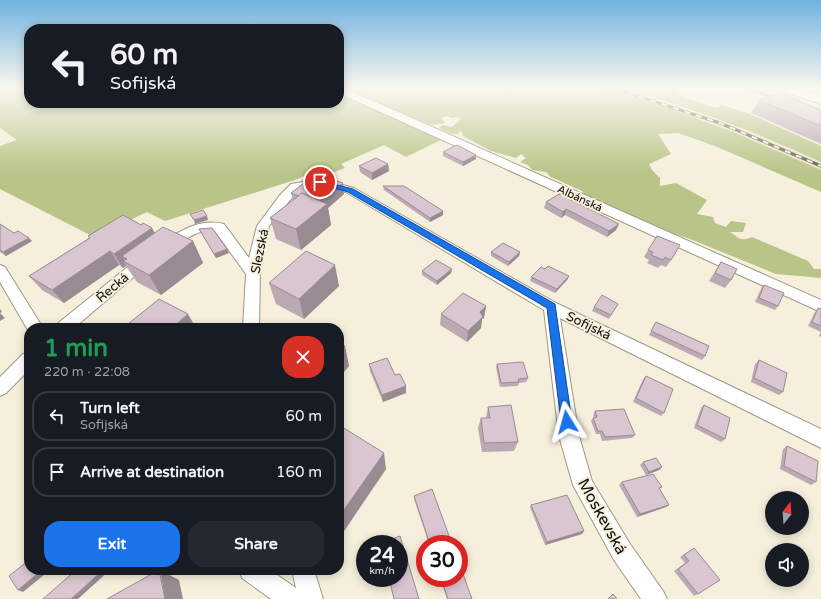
<!DOCTYPE html>
<html lang="en">
<head>
<meta charset="utf-8">
<style>
	:root { --surface:#171b24; --page:#242831; --text:#f1f3f6; --muted:#9ea1a6; --line:#363941; --accent:#1a73e8 }
	body { margin:0; font-family:"Varela Round",sans-serif; background:var(--page); color:var(--text); height:100vh; display:flex; flex-direction:column; font-size:15px; white-space:nowrap }
	* { box-sizing:border-box; margin:0 }
	p { font-size:13px; color:var(--muted) }
	.icon { flex:none; width:22px; height:22px; fill:none; stroke:currentColor; stroke-width:2; stroke-linecap:round; stroke-linejoin:round }
	.map { position:relative; flex:1; overflow:hidden }
	.details { position:absolute; left:24px; top:323px; width:320px; height:252px; display:flex; flex-direction:column; background:var(--surface); border-radius:16px; box-shadow:0 2px 10px #0003 }
	.details>* { flex:none }
	.banner { position:absolute; left:24px; top:24px; width:320px; height:84px; border-radius:16px; box-shadow:0 2px 10px #0003; background:#171b24; color:var(--text); overflow:hidden }
	.needle { width:26px; rotate:17deg }
	.fabs { position:absolute; left:765px; top:491px; display:grid; gap:8px }
	.fabs a { display:grid; place-items:center; width:44px; height:44px; border-radius:50%; background:var(--surface); box-shadow:0 2px 10px #0003; font-size:20px }
	.speed { position:absolute; left:356px; top:535px; display:flex; gap:8px; font-size:20px; font-weight:700; text-align:center }
	.speed>* { display:grid; place-content:center; width:52px; height:52px; border-radius:50%; background:var(--surface); box-shadow:0 2px 10px #0003; line-height:1 }
	.speed small { font-size:10px; font-weight:400 }
	.speed .limit { border:6px solid #d22; background:#fff; color:#111 }
	.pin { position:absolute; display:grid; place-items:center; width:34px; height:34px; color:#fff; margin:-17px; border:2px solid #fff; border-radius:50%; box-shadow:0 1px 4px #0007 }
	.me { position:absolute; width:44px; margin:-22px; rotate:352deg; stroke-linejoin:round; filter:drop-shadow(0 0 3px #0008) }
	.turn { display:flex; align-items:center; gap:14px; height:84px; padding:0 20px; font-size:18px }
	.turn .icon { width:52px; height:52px; stroke-width:2.5 }
	.turn b { display:block; font-size:28px; line-height:34px }
	.round { display:grid; place-items:center; flex:none; width:42px; height:42px; border-radius:16px; background:var(--page) }
	.overview { display:flex; align-items:center; justify-content:space-between; height:68px; padding:0 20px }
	h1 { font-size:24px; font-weight:700; line-height:30px; color:#1e9e55 }
	.button { display:flex; gap:8px; margin-top:auto; padding:8px 20px }
	.button a { flex:1; height:46px; border-radius:16px; background:var(--accent); color:#fff; font-size:16px; font-weight:700; line-height:46px; text-align:center }
	.button a+a { background:var(--page); color:var(--text) }
	ul { padding:0; list-style:none }
	li { display:flex; align-items:center; gap:12px; height:50px; margin:0 8px 6px; padding:0 12px; border:2px solid var(--line); border-radius:16px }
	li div { flex:1 }
	li b { display:block; font-size:15px }
	li em { font-style:normal }
	.map>svg:first-child { display:block }
	.built { fill:#ebe3c9 }
	.green { fill:#b9c488 }
	.lines { fill:none; stroke-linecap:round; stroke-linejoin:round }
	.stream { stroke:#60aed3; stroke-width:3 }
	.street-casing { stroke:#9e9887; stroke-width:2 }
	.primary-casing { stroke:#9e9887; stroke-width:2 }
	.street { fill:#fff; fill-rule:evenodd }
	.primary { fill:#fff; fill-rule:evenodd }
	.rail-casing { stroke:#636055; stroke-width:3 }
	.rail { stroke:#f5efdc; stroke-width:2; stroke-dasharray:6; stroke-linecap:butt }
	.wall { fill:#bbaab3 }
	.shaded-wall { fill:#998b92 }
	.building { fill:#dac6d0; stroke:#998b92 }
	.route { fill:#1a73e8; stroke:#114b97 }
	.labels { text-anchor:middle; stroke-width:4; stroke-linejoin:round; paint-order:stroke }
	.far-street-label { font-size:11px; fill:#12100a; stroke:#f5efdc }
	.street-label { font-size:13px; fill:#12100a; stroke:#f5efdc }
	.near-street-label { font-size:16px; fill:#12100a; stroke:#f5efdc }
</style>
</head>
<body>
<div class="map">
<svg width="821" height="599" viewBox="0 0 821 599">
	<rect width="100%" height="100%" fill="#f5efdc"/>
	<!-- built -->
	<path class="built" d="M607 89H626L638 93 739 128 821 162V170L733 132 685 114Z"/>
	<!-- green -->
	<g class="green">
		<path d="M0 89H29V103H52L21 114 58 103H339V93L351 97 350 95 353 90 346 89H607L660 105 733 132 821 170V192L715 146 678 133 658 134 671 154 649 164 652 170 660 178V186L676 183 707 200 697 214 713 217 715 223 726 227 731 221 746 223 743 232H730C739 238 741 242 752 237L808 261 814 269H821V278L776 274 690 239 663 230 585 196 582 191 551 177 546 172 532 170 528 165 520 162 526 158 521 154 516 158 491 151 463 136 461 130 458 134H453L439 128 443 125 452 127 461 119 458 117 452 118 447 116 441 118 446 123 432 125 408 115 399 116 388 111 387 107 370 101 366 103 445 138 406 157 384 145 341 164 345 168 326 175 319 173 307 174 298 179 165 221 147 212 94 237 0 189V146L17 140 0 128Z"/>
		<path d="M626 89H674L675 92 686 98 717 108 722 105 750 114 821 146V162C758 133 692 108 626 89Z"/>
	</g>
	<g class="lines">
		<!-- stream -->
		<path class="stream" d="M749 89 774 98"/>
		<!-- street casing -->
		<g class="street-casing">
			<g id="street">
				<path d="M339 89H345L403 114 821 300V312L339 93Z"/>
				<path d="M320 179 354 188 556 303 821 429V448L560 318 579 436 592 481 630 544 663 591 667 599H641L614 560 573 485 559 436 544 310 346 192 320 185 299 189 269 226 260 273 259 328H243L246 274 215 231C198 228 183 241 170 250L165 251 160 250 158 247 160 244C180 231 199 218 224 224L249 258 257 226 280 195 291 184Z"/>
				<path d="M145 255 150 257 152 260 150 263 74 328H55L57 324 140 257Z"/>
				<path d="M0 265 5 267 43 328H29V332L0 282Z"/>
				<path d="M29 352V370L6 393 0 396V377L23 354Z"/>
				<path d="M239 570H270L296 588 292 570H314L323 599H271L242 578Z"/>
			</g>
		</g>
		<!-- primary casing -->
		<g class="primary-casing">
			<path id="primary" d="M784 89H803L821 96V104L785 92Z"/>
		</g>
		<!-- street -->
		<use href="#street" class="street"/>
		<!-- primary -->
		<use href="#primary" class="primary"/>
		<!-- rail casing -->
		<g class="rail-casing">
			<path id="rail" d="M616 89 720 123 821 166"/>
		</g>
		<!-- rail -->
		<use href="#rail" class="rail"/>
	</g>
	<!-- wall -->
	<g class="wall">
		<path d="M759 100 821 110V144L751 113Z"/>
		<path d="M443 152 476 159 463 166 443 156Z"/>
		<path d="M388 164 389 171 372 180 360 172 359 166Z"/>
		<path d="M383 186 443 215 430 222 384 190Z"/>
		<path d="M291 193 344 194 328 208 331 225 301 250 276 239 270 218 293 201Z"/>
		<path d="M559 194 616 230 607 237 565 215 561 218 544 208 546 202Z"/>
		<path d="M0 224 14 233 32 241 6 256 0 252Z"/>
		<path d="M199 229 229 253 216 258Z"/>
		<path d="M155 233 193 241 203 263 161 295 137 282 126 266 123 268 119 265 64 303 42 290 29 276 89 238 88 236Z"/>
		<path d="M648 250 676 253 666 267 661 265 658 268 647 263 649 260 644 257Z"/>
		<path d="M491 252H520L519 256 508 266 491 256Z"/>
		<path d="M721 262 731 280 725 288 709 281Z"/>
		<path d="M452 269 451 273 437 285 422 275V271Z"/>
		<path d="M545 269 569 276 567 280 555 293 530 281 531 277Z"/>
		<path d="M269 283 339 286 304 319 276 304Z"/>
		<path d="M764 285 778 306 775 310 755 302 761 289Z"/>
		<path d="M618 304 609 319 592 311 594 307Z"/>
		<path d="M486 306 484 318 482 319 481 328 467 342 440 325 441 314Z"/>
		<path d="M818 308 821 309V337L819 336 821 332 808 326 815 312Z"/>
		<path d="M656 322 705 356 702 360 649 335Z"/>
		<path d="M759 360 783 392 779 395 751 382 755 364Z"/>
		<path d="M369 364 395 375 406 386V393L383 402 370 371Z"/>
		<path d="M497 364 528 378 526 382 519 383 518 386 500 387 496 367Z"/>
		<path d="M646 376 664 413 661 416 633 402 643 379Z"/>
		<path d="M704 405 725 439 721 442 694 428 701 408Z"/>
		<path d="M488 407 518 442 514 451 482 452 478 428 481 418H486Z"/>
		<path d="M595 411 635 435 632 438 602 441 600 434H596L591 421 593 418H594L593 415Z"/>
		<path d="M339 430 386 469 342 534 339 532Z"/>
		<path d="M787 446 816 482 811 485 780 469 783 449Z"/>
		<path d="M643 462 662 467 659 470 646 475 640 465Z"/>
		<path d="M622 482 669 505 666 507 637 517 619 485Z"/>
		<path d="M414 496 452 544H429L414 499Z"/>
		<path d="M531 505 582 534 545 545 530 507Z"/>
		<path d="M694 548 698 594 694 596 674 571 685 563 680 557Z"/>
		<path d="M440 578H459L472 599H447Z"/>
	</g>
	<!-- shaded-wall -->
	<g class="shaded-wall">
		<path d="M476 155V159L463 166V162Z"/>
		<path d="M388 164 389 171 372 180V173Z"/>
		<path d="M343 183 344 194 328 208 331 225 301 250 296 229 317 204Z"/>
		<path d="M566 209 565 215 561 218 563 212Z"/>
		<path d="M443 211V215L430 222V218Z"/>
		<path d="M207 216 208 220 195 224 194 220Z"/>
		<path d="M619 224 616 230 607 237 609 231Z"/>
		<path d="M152 228 160 242 127 259 122 256 127 263 123 261 126 266 123 268 114 254Z"/>
		<path d="M29 238 32 241 6 256 3 252Z"/>
		<path d="M193 241 203 263 161 295 149 275Z"/>
		<path d="M227 249 229 253 216 258 214 254Z"/>
		<path d="M110 251 119 265 64 303 52 290Z"/>
		<path d="M520 252 519 256 508 266 509 262Z"/>
		<path d="M335 265 339 286 304 319 299 299Z"/>
		<path d="M452 269 451 273 437 285V281Z"/>
		<path d="M569 276 567 280 555 293 557 289Z"/>
		<path d="M486 306 484 318 482 319 481 328 467 342 468 331 480 312Z"/>
		<path d="M0 309 2 312 0 313 5 318 0 321Z"/>
		<path d="M188 314 196 328H172Z"/>
		<path d="M345 346 349 366 339 378V353Z"/>
		<path d="M406 386V393L383 402 382 395Z"/>
		<path d="M384 453 386 469 342 534 339 528V517Z"/>
		<path d="M662 467 659 470 646 475 649 472Z"/>
		<path d="M669 505 666 507 637 517 640 514Z"/>
		<path d="M584 531 582 534 545 545 547 542Z"/>
		<path d="M42 570H50L23 592 18 590Z"/>
		<path d="M103 570H110L78 599H71Z"/>
		<path d="M160 570 179 580 183 599H165Z"/>
	</g>
	<!-- building -->
	<g class="building">
		<path d="M780 93 821 110V126L759 100Z"/>
		<path d="M457 145 476 155 463 162 443 152Z"/>
		<path d="M376 158 388 164 372 173 359 166Z"/>
		<path d="M318 175 343 183 320 201 302 193 299 196 291 193 313 176Z"/>
		<path d="M383 186H404L443 211 430 218Z"/>
		<path d="M302 193 327 204 296 229 270 218Z"/>
		<path d="M559 194 619 224 609 231 566 209 563 212 546 202Z"/>
		<path d="M203 210 207 216 194 220 190 214Z"/>
		<path d="M123 215 141 225 143 223 152 228 114 254 110 251 52 290 29 276 90 238 88 236Z"/>
		<path d="M0 224 14 233 18 231 29 238 3 252 0 250Z"/>
		<path d="M163 227 193 241 149 275 123 261 127 259 122 256Z"/>
		<path d="M212 228 227 249 214 254 199 229Z"/>
		<path d="M657 236 680 245 671 260 665 257 663 260 651 255 653 252 648 250Z"/>
		<path d="M503 243 520 252 509 262 491 252Z"/>
		<path d="M306 251 335 265 299 299 269 283Z"/>
		<path d="M436 260 452 269 437 281 422 271Z"/>
		<path d="M721 262 737 269 731 280 715 273Z"/>
		<path d="M548 266 569 276 557 289 531 277 541 267 545 269Z"/>
		<path d="M764 285 784 293 778 306 759 298Z"/>
		<path d="M463 293 486 306 480 312 483 317 468 331 441 314Z"/>
		<path d="M602 295 618 304 611 315 594 307Z"/>
		<path d="M159 299 188 314 172 328H123Z"/>
		<path d="M818 308 821 309V326L812 322Z"/>
		<path d="M656 322 709 346 705 356 651 331Z"/>
		<path d="M339 343 345 346 339 353Z"/>
		<path d="M387 358 395 375 400 374 406 386 382 395 369 364Z"/>
		<path d="M759 360 787 373 783 392 754 378Z"/>
		<path d="M523 362 528 378 518 379 519 382 501 383 497 364Z"/>
		<path d="M646 376 673 389 664 413 636 398Z"/>
		<path d="M29 383V393L25 385Z"/>
		<path d="M511 405 518 442 484 443 481 418H490L488 407Z"/>
		<path d="M704 405 730 418 725 439 697 425Z"/>
		<path d="M624 409 635 435 605 437 602 431H598L593 418 597 417 595 411Z"/>
		<path d="M342 427 384 453 339 517V430Z"/>
		<path d="M787 446 818 461 816 482 784 466Z"/>
		<path d="M656 458 662 467 649 472 643 462Z"/>
		<path d="M653 474 662 487 659 488 669 505 640 514 622 482Z"/>
		<path d="M29 483V494L28 493Z"/>
		<path d="M432 489 452 544H430L414 496Z"/>
		<path d="M567 495 584 531 547 542 531 505Z"/>
		<path d="M400 536 419 599H394L389 578H399V544H379Z"/>
		<path d="M694 548 720 580 698 594 678 569 689 561 684 555Z"/>
		<path d="M29 560V570H42L18 590 9 576Z"/>
		<path d="M459 563 472 599H448L441 578H459Z"/>
		<path d="M76 570H103L71 599H43Z"/>
		<path d="M159 570 165 599H107Z"/>
		<path d="M613 594 617 599H608Z"/>
	</g>
	<!-- sky -->
	<linearGradient id="sky" x2="0" y2="1"><stop stop-color="#71b2e0"/><stop offset="0.51" stop-color="#faf8ef"/><stop offset="1" stop-color="#faf8ef" stop-opacity="0"/></linearGradient>
	<rect width="821" height="173" fill="url(#sky)"/>
	<!-- route -->
	<path class="route" d="M317 180 353 189 555 304 572 422 571 425 567 427 563 425 561 422 547 308 348 192 317 183Z"/>
	<g class="labels">
		<!-- far-street labels -->
		<g class="far-street-label">
			<text transform="translate(580 198) rotate(25)" y="4">Albánská</text>
		</g>
		<!-- street labels -->
		<g class="street-label">
			<text transform="translate(259 251) rotate(-78)" y="5">Slezská</text>
			<text transform="translate(112 287) rotate(-40)" y="5">Řecká</text>
			<text transform="translate(589 325) rotate(26)" y="5">Sofijská</text>
		</g>
		<!-- near-street labels -->
		<g class="near-street-label">
			<text transform="translate(603 516) rotate(61)" y="6">Moskevská</text>
		</g>
	</g>
</svg>
<div class="fabs">
<a><svg class="needle" viewBox="-14 -14 28 28"><path d="M0-13l5 13h-10z" fill="#e53935"/><path d="M0 13l5-13h-10z" fill="#9ea1a6"/></svg></a>
<a><svg class="icon" aria-label="sound" viewBox="0 0 24 24"><path d="M4 9h4l5-4v14l-5-4H4zM17 9q2 3 0 6"/></svg></a>
</div>
<div class="speed"><div>24<small>km/h</small></div><div class="limit">30</div></div>
<div class="pin" style="left:320px;top:182px;background:#d93025"><svg class="icon" aria-label="arrive" viewBox="0 0 24 24"><path d="M6 21V4h12l-3 4 3 4H6"/></svg></div>
<svg class="me" style="left:567px;top:422px" viewBox="-20 -20 40 40"><path d="M0-17L14 15 0 8-14 15z" fill="#1a73e8" stroke="#fff" stroke-width="4"/></svg>
<div class="banner">
<div class="turn"><svg class="icon" aria-label="left" viewBox="0 0 24 24"><path d="M17 20v-9H6M10 6l-5 5 5 5"/></svg><div><b>60 m</b>Sofijská</div></div>
</div>
<section class="details">
<div class="overview"><div><h1>1 min</h1><p>220 m · 22:08</p></div><a class="round" style="background:#d93025;color:#fff"><svg class="icon" aria-label="close" viewBox="0 0 24 24"><path d="M6 6l12 12M18 6L6 18"/></svg></a></div>
<ul>
<li><svg class="icon" aria-label="left" viewBox="0 0 24 24"><path d="M17 20v-9H6M10 6l-5 5 5 5"/></svg><div><b>Turn left</b><p>Sofijská</p></div><em>60 m</em></li>
<li><svg class="icon" aria-label="arrive" viewBox="0 0 24 24"><path d="M6 21V4h12l-3 4 3 4H6"/></svg><div><b>Arrive at destination</b></div><em>160 m</em></li>
</ul>
<div class="button"><a>Exit</a><a>Share</a></div>
</section>
</div>
</body>
</html>
